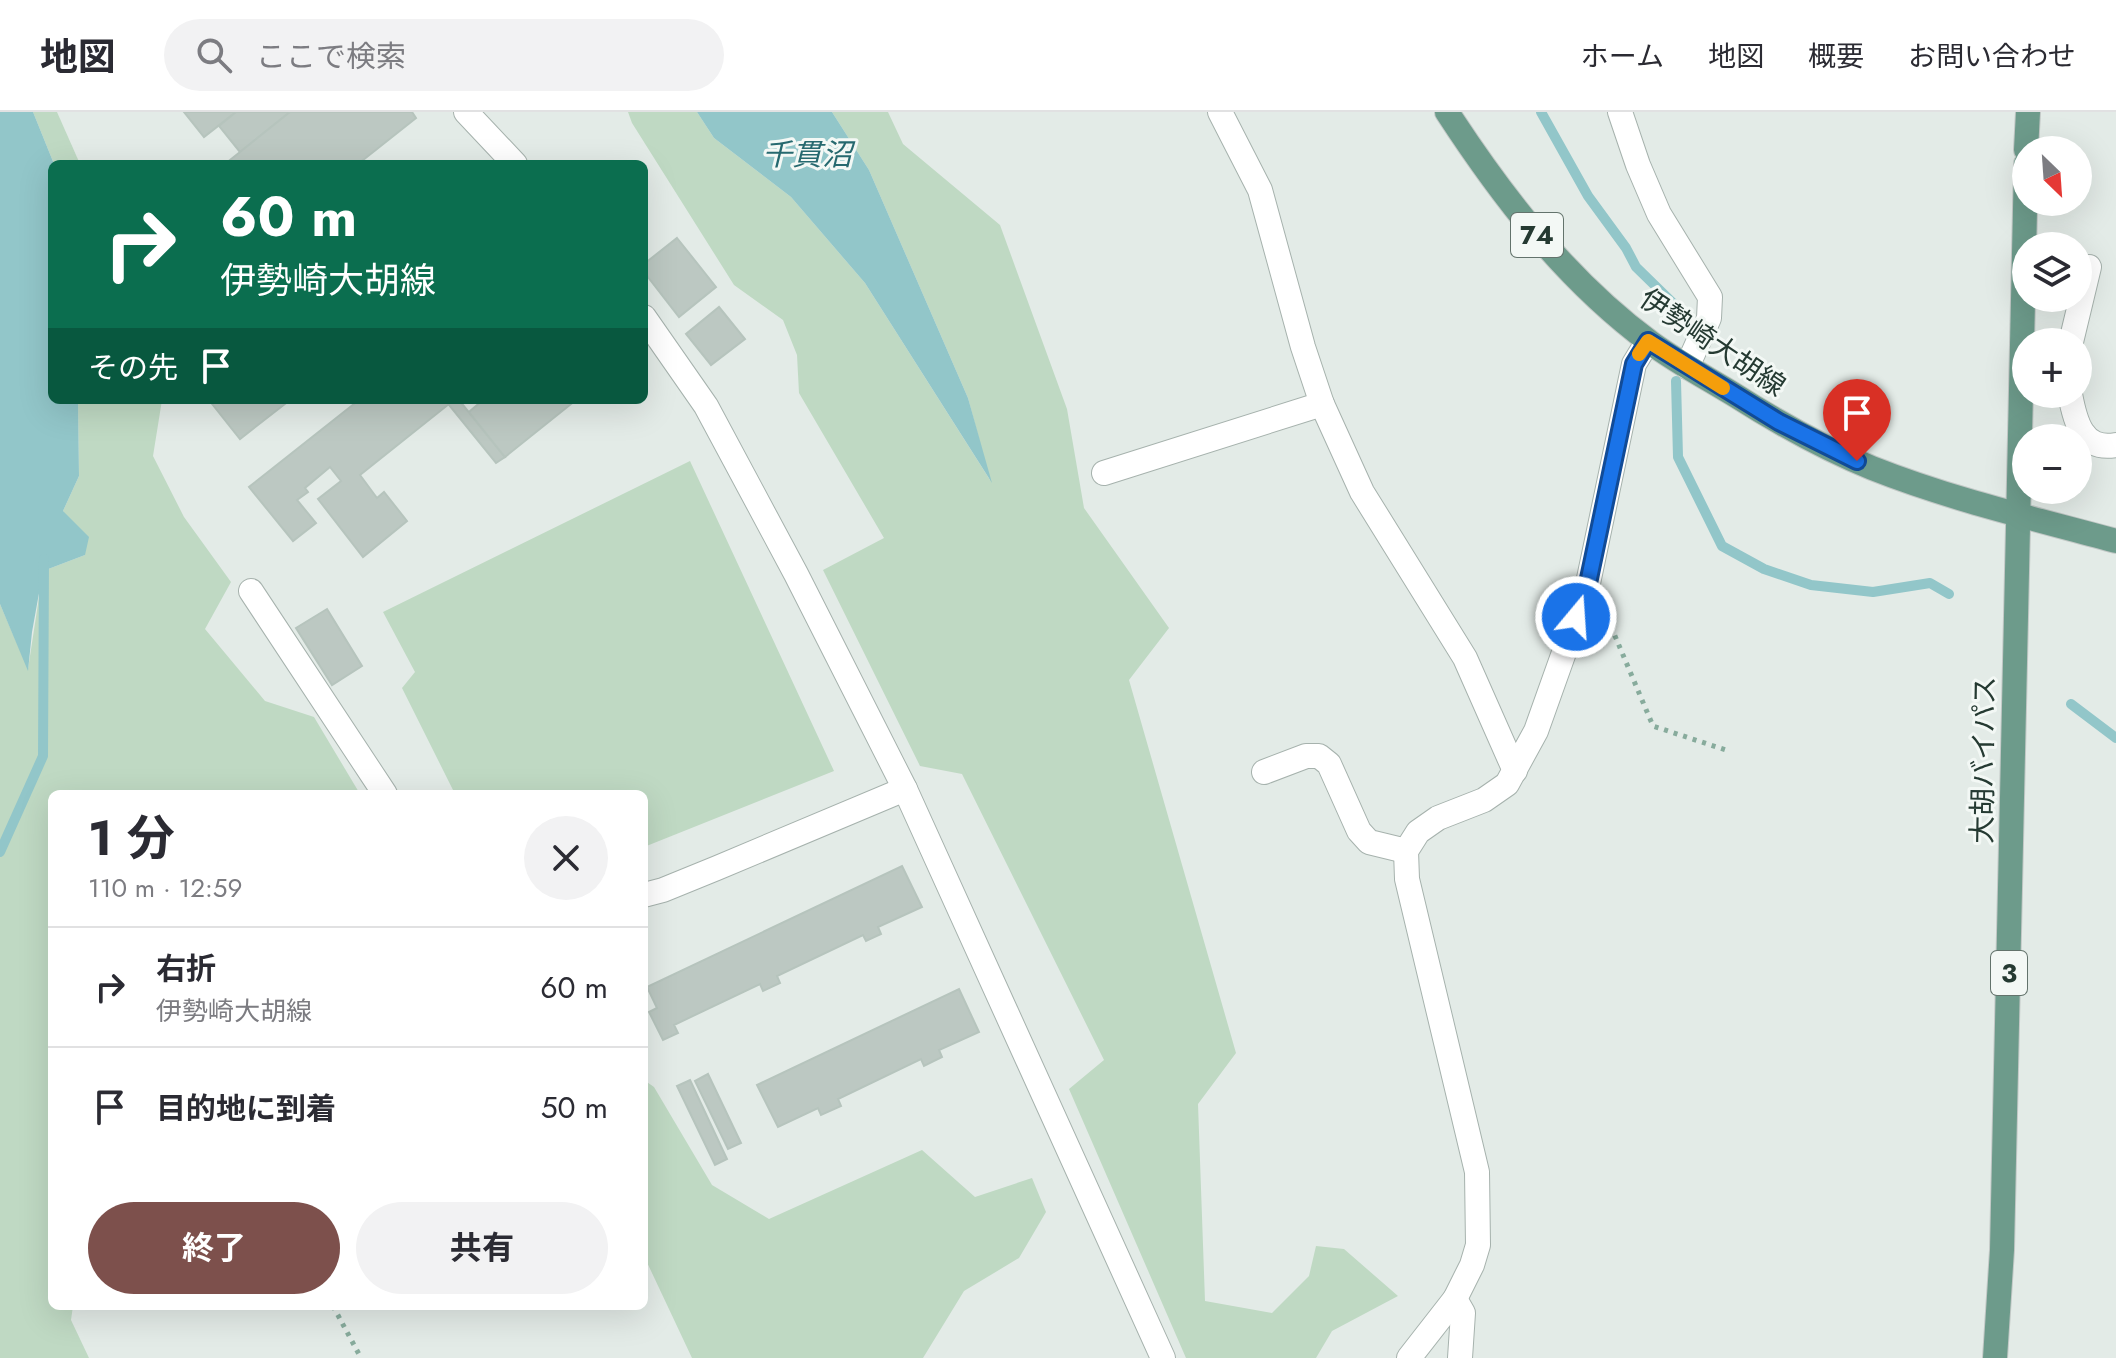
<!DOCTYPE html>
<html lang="ja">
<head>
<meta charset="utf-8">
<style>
	:root { --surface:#fff; --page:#f2f2f3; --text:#2b2b33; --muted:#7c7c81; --line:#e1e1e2; --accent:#7d504c }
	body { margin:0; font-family:Jost,"Noto Sans JP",sans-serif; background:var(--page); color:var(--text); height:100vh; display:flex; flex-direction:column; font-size:30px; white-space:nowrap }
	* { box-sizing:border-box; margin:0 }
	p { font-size:26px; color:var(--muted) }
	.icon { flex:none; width:44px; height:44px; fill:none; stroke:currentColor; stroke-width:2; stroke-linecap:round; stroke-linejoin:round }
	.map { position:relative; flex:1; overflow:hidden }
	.drawer { position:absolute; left:48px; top:678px; width:600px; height:520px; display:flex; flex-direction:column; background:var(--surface); border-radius:12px; box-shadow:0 8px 32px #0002 }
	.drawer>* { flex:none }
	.guide { position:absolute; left:48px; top:48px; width:600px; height:244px; border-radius:12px; box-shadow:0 8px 32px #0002; background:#0b6e4f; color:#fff; overflow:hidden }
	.needle { width:52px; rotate:155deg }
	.tools { position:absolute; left:2012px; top:24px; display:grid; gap:16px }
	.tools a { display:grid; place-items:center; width:80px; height:80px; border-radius:50%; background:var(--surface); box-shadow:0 8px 32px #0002; font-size:40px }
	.pin { position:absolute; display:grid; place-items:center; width:68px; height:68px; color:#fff; margin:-82px -34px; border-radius:50% 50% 50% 0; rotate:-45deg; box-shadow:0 0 8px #0007 }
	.pin .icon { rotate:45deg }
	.me { position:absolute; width:88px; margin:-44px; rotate:18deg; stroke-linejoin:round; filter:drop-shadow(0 0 6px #0008) }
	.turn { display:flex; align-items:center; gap:28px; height:168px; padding:0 40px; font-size:36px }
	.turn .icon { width:104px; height:104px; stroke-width:2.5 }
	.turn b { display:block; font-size:56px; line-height:68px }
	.then { display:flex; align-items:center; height:76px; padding:0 40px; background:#0003; gap:16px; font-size:30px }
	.round { display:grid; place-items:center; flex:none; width:84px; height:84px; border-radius:42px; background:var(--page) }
	.overview { display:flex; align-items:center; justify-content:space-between; height:136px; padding:0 40px }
	h1 { font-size:48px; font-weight:700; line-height:60px }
	.button { display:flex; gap:16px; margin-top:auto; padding:16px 40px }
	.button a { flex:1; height:92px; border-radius:48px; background:var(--accent); color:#fff; font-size:32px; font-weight:700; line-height:92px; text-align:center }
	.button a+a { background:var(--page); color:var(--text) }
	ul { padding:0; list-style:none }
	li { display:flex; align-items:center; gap:24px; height:120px; padding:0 40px; border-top:2px solid var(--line) }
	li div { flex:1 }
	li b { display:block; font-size:30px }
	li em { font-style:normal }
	header { display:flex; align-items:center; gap:48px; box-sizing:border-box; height:112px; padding:0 40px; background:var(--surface); border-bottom:2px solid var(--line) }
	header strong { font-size:38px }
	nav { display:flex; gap:44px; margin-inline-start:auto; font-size:28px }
	.search { width:560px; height:72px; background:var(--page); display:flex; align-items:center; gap:20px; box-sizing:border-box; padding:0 28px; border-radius:44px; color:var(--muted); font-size:30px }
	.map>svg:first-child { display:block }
	.green { fill:#bfd9c3 }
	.water { fill:#92c6c9 }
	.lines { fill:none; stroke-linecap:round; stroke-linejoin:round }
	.stream { stroke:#92c6c9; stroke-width:10 }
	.building { fill:#bcc8c2; stroke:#b6c4bd; stroke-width:2 }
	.minor-casing { stroke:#a6b2ad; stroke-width:26 }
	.major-casing { stroke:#c2c8c6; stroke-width:26 }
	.path { stroke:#87ab9c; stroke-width:5; stroke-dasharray:4 6; stroke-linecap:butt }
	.minor { stroke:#fff; stroke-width:24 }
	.major { stroke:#6d9b8b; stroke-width:24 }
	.route-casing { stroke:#114b97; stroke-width:20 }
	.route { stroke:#1a73e8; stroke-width:14 }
	.slow { stroke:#f59e0b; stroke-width:14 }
	.labels { text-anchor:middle; stroke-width:6; stroke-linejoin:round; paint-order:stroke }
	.shield { fill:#f3f8f5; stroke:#63736c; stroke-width:2 }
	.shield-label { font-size:26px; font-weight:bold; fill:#253a32 }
	.street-label { font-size:28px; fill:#253a32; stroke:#f3f8f5 }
	.water-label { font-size:30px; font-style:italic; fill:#26696f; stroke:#f3f8f5 }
</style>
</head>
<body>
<header>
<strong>地図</strong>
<div class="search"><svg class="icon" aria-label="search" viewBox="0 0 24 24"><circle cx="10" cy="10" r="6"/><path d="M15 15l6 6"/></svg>ここで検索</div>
<nav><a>ホーム</a><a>地図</a><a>概要</a><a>お問い合わせ</a></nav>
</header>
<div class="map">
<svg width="2116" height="1246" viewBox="0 0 2116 1246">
	<rect width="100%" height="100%" fill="#e3ebe7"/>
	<!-- green -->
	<g class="green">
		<path d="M33 0H57L80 52H54Z"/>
		<path d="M628 0H697L714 26 791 85 865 171 990 368 968 286 869 58 832 0H888L903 32 1000 113 1067 297 1084 396 1169 516 1129 568 1236 941 1198 992 1205 1189 1272 1201 1309 1164 1316 1134 1344 1137 1398 1184 1332 1219 1316 1246H1186L1069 977 1104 948 962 662 920 654 823 458 884 426 799 281 797 243 783 208 734 173 632 11Z"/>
		<path d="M78 288H162L153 344 184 405 231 470 205 517 265 589 314 605 360 682H52V1194H73L71 1208 89 1246H0V492L28 557 43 459 85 443 63 399 79 364Z"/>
		<path d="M690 349 834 659 644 735V682H455L402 576 415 560 383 500Z"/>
		<path d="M644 968 654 975 712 1073 769 1107 922 1038 975 1085 1032 1066 1046 1100 1019 1146 964 1179 923 1246H692L644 1144Z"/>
	</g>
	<!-- water -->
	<g class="water">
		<path d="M0 0H33L54 52H52V288H78L79 364 63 399 89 425 85 443 43 459 32 520 28 559 0 492Z"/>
		<path d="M697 0H832L869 58 968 286 992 371 865 171 791 85 714 26Z"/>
	</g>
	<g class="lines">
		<!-- stream -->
		<g class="stream">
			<path d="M1541 0 1588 84 1626 136 1636 155 1678 196 1679 213"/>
			<path d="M1676 269 1678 345 1722 434 1764 457 1811 473 1873 480 1930 471 1949 482"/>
			<path d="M2071 592 2116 626"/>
			<path d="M0 740 43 644 44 447"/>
		</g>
	</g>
	<!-- building -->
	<g class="building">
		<path d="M184 0H236L204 25Z"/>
		<path d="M236 0H290L240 40 219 14Z"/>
		<path d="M290 0H412L416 6 358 52H225Z"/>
		<path d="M677 126 716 175 679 205 644 160V152Z"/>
		<path d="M719 195 745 227 711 253 686 222Z"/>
		<path d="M209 288H290L240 327Z"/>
		<path d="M359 288H445L449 292 360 363 377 386 384 380 407 409 363 445 318 387 341 369 330 355 305 376 308 380 297 388 316 411 293 429 249 375Z"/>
		<path d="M445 288H459L505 345 496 351Z"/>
		<path d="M483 288H576L505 345 469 300Z"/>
		<path d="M327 497 362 554 332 573 296 516Z"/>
		<path d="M902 754 922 795 878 815 881 822 866 829 863 823 777 864 780 871 763 879 760 872 674 913 678 921 663 928 649 900 657 896 647 875Z"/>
		<path d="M959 877 979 920 939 938 942 945 924 954 921 947 838 987 841 994 821 1003 818 996 778 1015 757 973Z"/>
		<path d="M708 962 741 1031 728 1037 695 969Z"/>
		<path d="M690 968 727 1047 715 1053 677 974Z"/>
	</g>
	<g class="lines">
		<!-- minor casing -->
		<g class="minor-casing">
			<g id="minor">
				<path d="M466 0 515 52"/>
				<path d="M1220 0 1260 78 1303 235 1322 292 1362 380 1465 546 1515 659"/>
				<path d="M1620 0 1638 53 1659 102 1710 185 1709 206 1687 255"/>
				<path d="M644 205 706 294 796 462 905 677 1163 1246"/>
				<path d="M2071 230 2089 155"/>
				<path d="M2070 282C2075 309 2082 339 2116 333"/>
				<path d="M1104 361 1322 292"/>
				<path d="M251 479 385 682"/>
				<path d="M1264 660 1306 644H1319L1329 652 1359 719 1369 730 1406 739"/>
				<path d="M644 783 663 778 717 756 905 677"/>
				<path d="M1455 1187 1463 1201 1460 1246"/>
				<path d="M1409 1246 1455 1187 1472 1153 1478 1133 1477 1060 1407 767 1406 739 1418 720 1438 706 1484 688 1507 672 1536 619 1587 476 1634 252 1648 229"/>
			</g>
		</g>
		<!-- major casing -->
		<g class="major-casing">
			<g id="major">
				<path d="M1447 0C1503 86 1567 169 1651 231 1677 250 1705 265 1733 282 1777 310 1823 336 1872 356 1950 387 2035 407 2116 429"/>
				<path d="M2026 38 2028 0"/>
				<path d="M1995 1246 2002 1138 2026 52"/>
			</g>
		</g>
		<!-- path -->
		<g class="path">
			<path d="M1607 505 1653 614 1726 638"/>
			<path d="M333 1194 361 1246"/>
		</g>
		<!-- minor -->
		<use href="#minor" class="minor"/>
		<!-- major -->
		<use href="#major" class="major"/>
	</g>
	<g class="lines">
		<!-- route casing -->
		<g class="route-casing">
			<path id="route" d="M1576 505 1587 476 1634 252 1648 229 1779 310 1857 349"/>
		</g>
		<!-- route -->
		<use href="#route" class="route"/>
		<!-- slow -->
		<path class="slow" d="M1639 242 1648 229 1723 276"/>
	</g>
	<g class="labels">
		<!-- shield labels -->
		<g class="shield">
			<rect x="1511" y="101" width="52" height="44" rx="6"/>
			<rect x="1991" y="839" width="36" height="44" rx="6"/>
		</g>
		<g class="shield-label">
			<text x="1537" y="132">74</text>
			<text x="2009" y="870">3</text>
		</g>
		<!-- street labels -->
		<g class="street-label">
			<text transform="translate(1713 230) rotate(34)" y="10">伊勢崎大胡線</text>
			<text transform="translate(1983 648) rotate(-89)" y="10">大胡バイパス</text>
		</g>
		<!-- water labels -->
		<g class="water-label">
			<text x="807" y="53">千貫沼</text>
		</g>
	</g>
</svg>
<div class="tools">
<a><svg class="needle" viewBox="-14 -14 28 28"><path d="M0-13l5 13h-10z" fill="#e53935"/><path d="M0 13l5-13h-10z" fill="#7c7c81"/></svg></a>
<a><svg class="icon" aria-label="layers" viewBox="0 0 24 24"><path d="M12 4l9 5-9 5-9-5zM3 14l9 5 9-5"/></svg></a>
<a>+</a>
<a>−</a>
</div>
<div class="pin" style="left:1857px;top:349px;background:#d93025"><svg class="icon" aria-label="arrive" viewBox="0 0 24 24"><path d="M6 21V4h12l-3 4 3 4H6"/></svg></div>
<svg class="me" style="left:1576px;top:505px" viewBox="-20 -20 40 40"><circle r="17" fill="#1a73e8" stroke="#fff" stroke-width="3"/><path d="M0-11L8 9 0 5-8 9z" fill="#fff"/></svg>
<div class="guide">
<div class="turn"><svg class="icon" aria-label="right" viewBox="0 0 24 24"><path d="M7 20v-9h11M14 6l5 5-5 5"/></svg><div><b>60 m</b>伊勢崎大胡線</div></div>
<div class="then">その先<svg class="icon" aria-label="arrive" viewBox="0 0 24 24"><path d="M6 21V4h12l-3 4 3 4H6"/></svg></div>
</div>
<section class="drawer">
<div class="overview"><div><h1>1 分</h1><p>110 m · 12:59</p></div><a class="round"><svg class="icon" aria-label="close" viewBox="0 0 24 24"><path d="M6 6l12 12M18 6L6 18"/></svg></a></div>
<ul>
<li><svg class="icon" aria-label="right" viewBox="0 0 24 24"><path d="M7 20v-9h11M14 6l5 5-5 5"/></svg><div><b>右折</b><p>伊勢崎大胡線</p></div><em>60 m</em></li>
<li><svg class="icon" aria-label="arrive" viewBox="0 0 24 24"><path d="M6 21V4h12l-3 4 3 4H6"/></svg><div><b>目的地に到着</b></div><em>50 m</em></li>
</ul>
<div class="button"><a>終了</a><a>共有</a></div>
</section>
</div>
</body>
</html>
